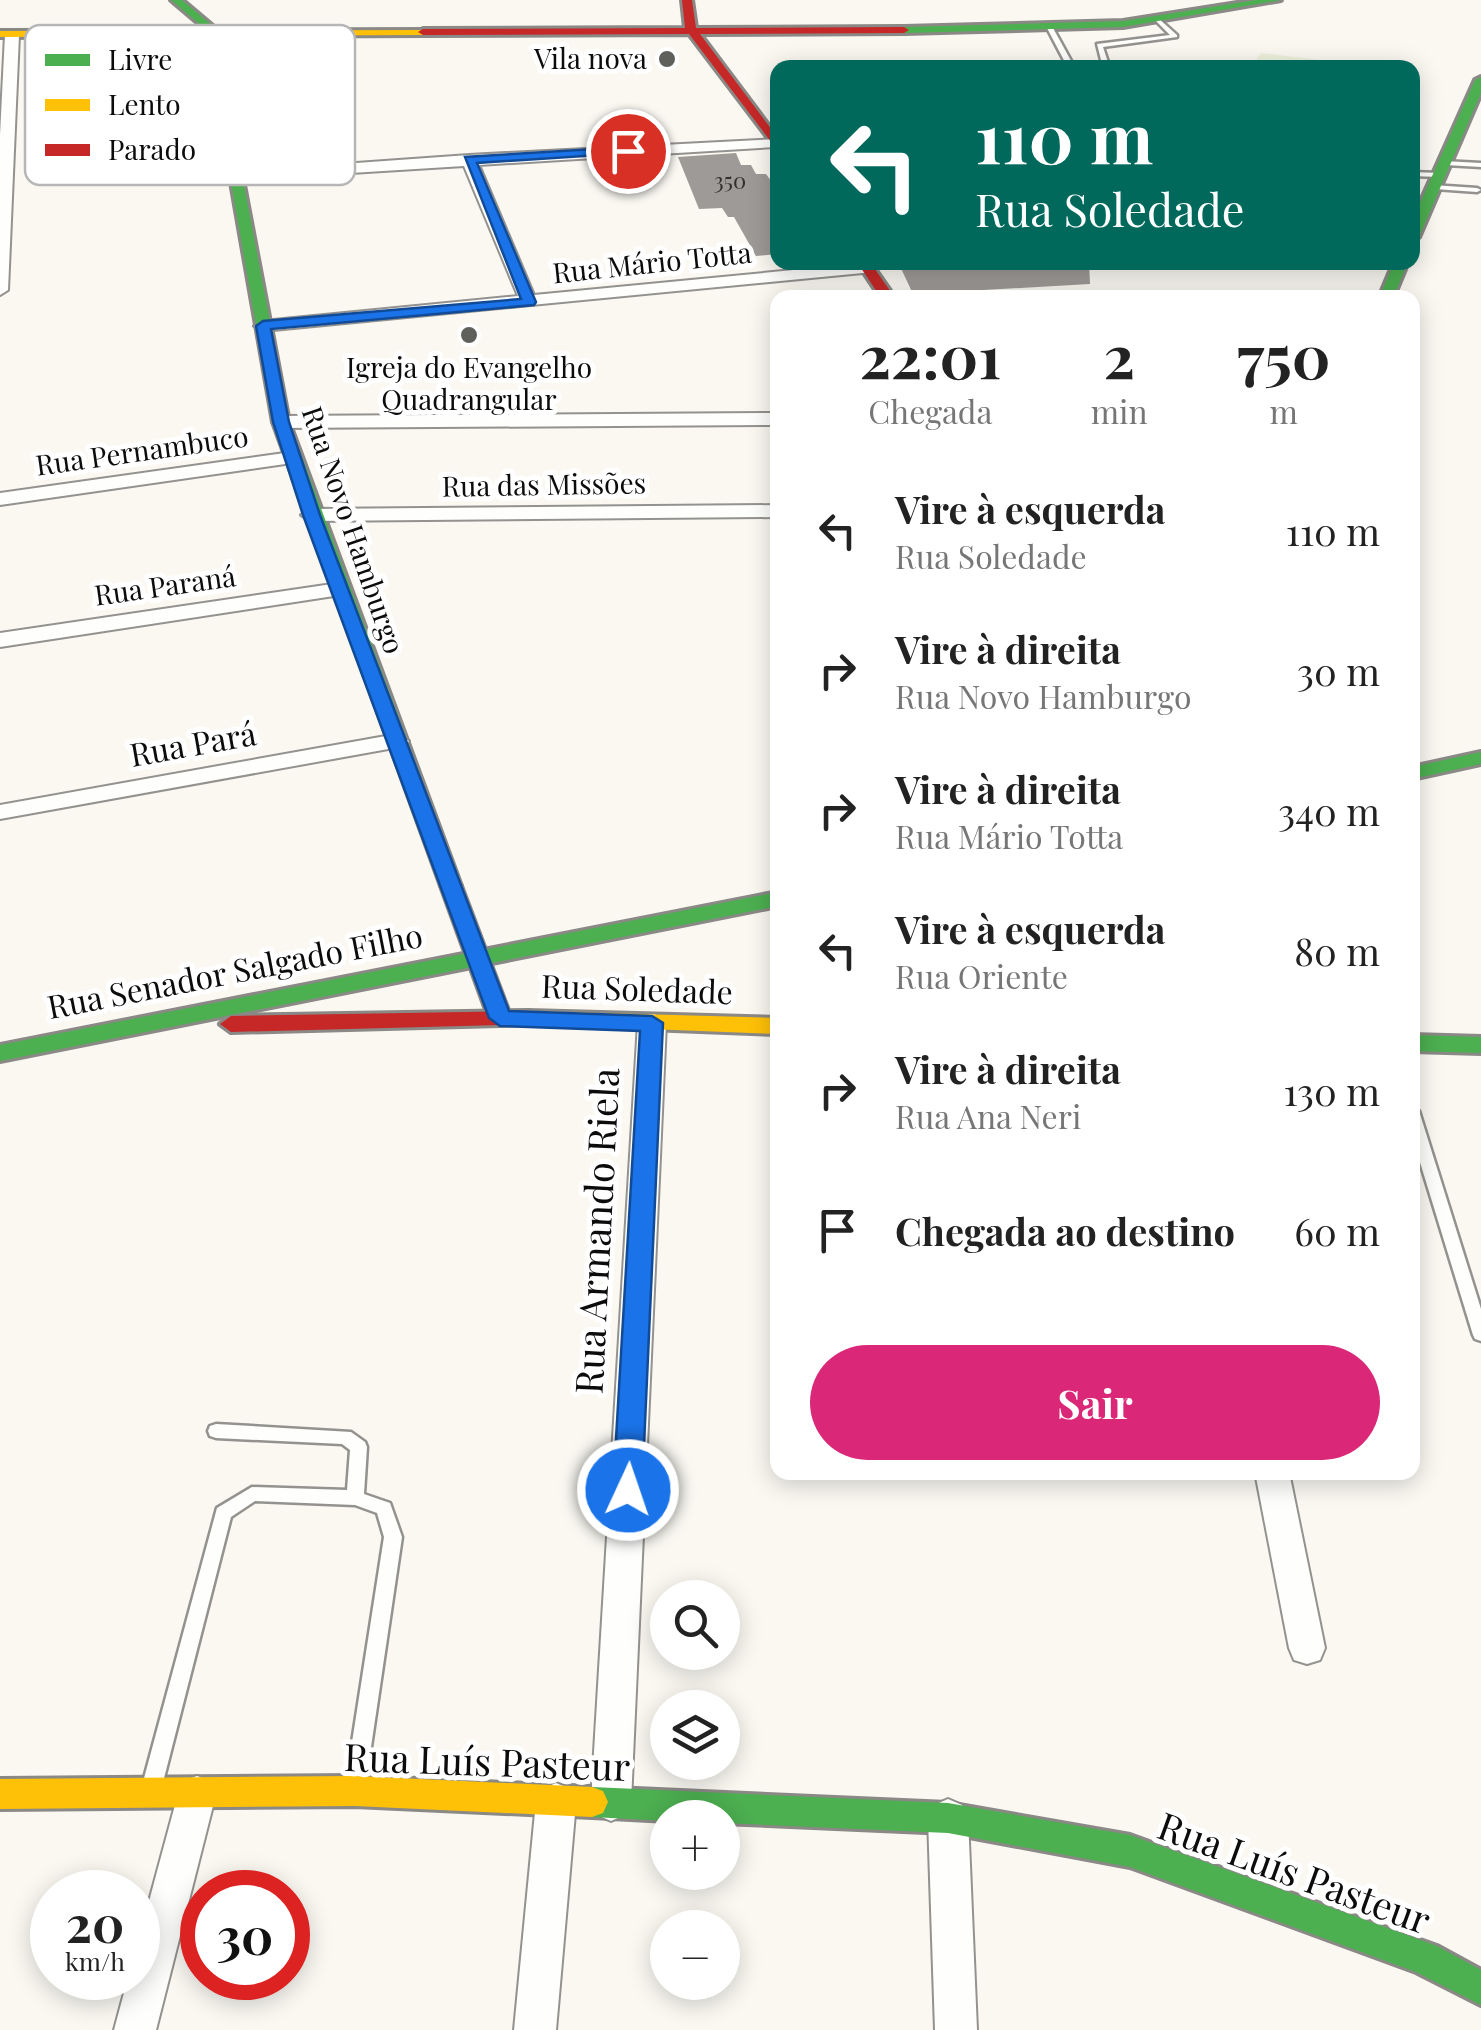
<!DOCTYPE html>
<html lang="pt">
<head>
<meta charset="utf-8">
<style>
	:root { --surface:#fff; --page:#f2f2f2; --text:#222; --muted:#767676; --accent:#db2777 }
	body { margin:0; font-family:"Playfair Display",serif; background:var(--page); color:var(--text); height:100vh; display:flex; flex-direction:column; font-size:38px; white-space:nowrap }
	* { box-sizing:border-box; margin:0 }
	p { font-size:32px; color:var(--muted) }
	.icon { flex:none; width:55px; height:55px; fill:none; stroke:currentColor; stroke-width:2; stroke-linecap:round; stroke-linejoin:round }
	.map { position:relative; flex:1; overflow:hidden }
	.panel { position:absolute; left:770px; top:290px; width:650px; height:1190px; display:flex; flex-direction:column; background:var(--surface); border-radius:20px; box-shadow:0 5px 25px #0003 }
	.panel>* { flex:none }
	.top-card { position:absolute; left:770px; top:60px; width:650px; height:210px; border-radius:20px; box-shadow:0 5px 25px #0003; background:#00695c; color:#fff; overflow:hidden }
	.controls { position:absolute; left:650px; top:1580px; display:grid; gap:20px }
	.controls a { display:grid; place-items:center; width:90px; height:90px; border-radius:50%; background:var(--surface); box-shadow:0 5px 25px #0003; font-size:50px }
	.speed { position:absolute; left:30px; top:1870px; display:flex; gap:20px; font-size:50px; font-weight:700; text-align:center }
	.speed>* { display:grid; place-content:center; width:130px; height:130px; border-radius:50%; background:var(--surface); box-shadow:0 5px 25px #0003; line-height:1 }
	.speed small { font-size:25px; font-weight:400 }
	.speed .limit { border:15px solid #d22; background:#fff; color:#111 }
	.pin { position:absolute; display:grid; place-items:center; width:85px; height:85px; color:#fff; margin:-42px; border:5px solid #fff; border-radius:50%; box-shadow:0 2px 10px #0007 }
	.me { position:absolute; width:110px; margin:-55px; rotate:3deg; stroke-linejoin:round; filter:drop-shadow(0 0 8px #0008) }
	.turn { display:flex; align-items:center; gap:35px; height:210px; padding:0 40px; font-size:45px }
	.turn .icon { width:130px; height:130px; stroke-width:2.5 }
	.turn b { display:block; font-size:70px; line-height:85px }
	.eta { display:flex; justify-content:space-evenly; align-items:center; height:170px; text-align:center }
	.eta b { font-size:60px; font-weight:700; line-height:70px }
	.cta { display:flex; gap:20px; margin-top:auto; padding:20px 40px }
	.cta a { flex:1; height:115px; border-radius:60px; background:var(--accent); color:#fff; font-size:40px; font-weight:700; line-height:115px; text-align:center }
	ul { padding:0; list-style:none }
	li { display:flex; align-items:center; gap:30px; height:140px; padding:0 40px }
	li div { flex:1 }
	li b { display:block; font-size:38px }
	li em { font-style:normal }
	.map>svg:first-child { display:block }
	.pitch { fill:#eef2dc }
	.building { fill:#9d9a97 }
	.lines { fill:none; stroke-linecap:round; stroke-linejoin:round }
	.lane-casing { stroke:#93928f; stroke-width:5 }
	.street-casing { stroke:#93928f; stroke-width:4 }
	.fast-casing { stroke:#8a8986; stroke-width:6 }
	.slow-casing { stroke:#8a8986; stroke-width:6 }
	.jam-casing { stroke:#8a8986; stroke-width:6 }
	.lane { fill:#fefefd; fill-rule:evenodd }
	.street { fill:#fefefd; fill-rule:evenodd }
	.fast { fill:#4caf50; fill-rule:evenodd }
	.slow { fill:#ffc107; fill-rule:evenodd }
	.jam { fill:#c62828; fill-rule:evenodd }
	.route { fill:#1a73e8; stroke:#114b97; stroke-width:2.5 }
	.poi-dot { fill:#5f5f5c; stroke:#fff; stroke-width:4 }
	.labels { text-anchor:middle; stroke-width:10; stroke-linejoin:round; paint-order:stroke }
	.far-number-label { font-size:22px; fill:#30302f }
	.far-poi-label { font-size:28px; fill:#0c0c0c; stroke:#fff; text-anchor:end }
	.far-street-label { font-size:28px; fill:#0c0c0c; stroke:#fff }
	.street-label { font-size:32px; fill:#0c0c0c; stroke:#fff }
	.near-street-label { font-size:38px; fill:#0c0c0c; stroke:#fff }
	.key { fill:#fff; stroke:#b6b6b6; stroke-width:2.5 }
	.key-label { font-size:28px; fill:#0c0c0c }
</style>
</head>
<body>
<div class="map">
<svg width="1481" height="2030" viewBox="0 0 1481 2030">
	<rect width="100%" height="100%" fill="#faf8f1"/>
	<!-- pitch -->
	<path class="pitch" d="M1261 53 1378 67H1251Z"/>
	<!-- building -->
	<g class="building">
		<path d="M736 153 741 165H751L756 174H766L778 190V254L756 256 734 217H728L722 208 699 209 678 157Z"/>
		<path d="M898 262H1089L1090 284 913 294Z"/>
	</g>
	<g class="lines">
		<!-- lane casing -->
		<g class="lane-casing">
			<g id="lane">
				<path d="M1158 18 1177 35V37L1103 47 1110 68H1103L1097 44 1170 35 1156 21Z"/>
				<path d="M1050 26 1053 28 1075 68H1068L1047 28Z"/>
				<path d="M1443 161 1481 163V167L1446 165H1443Z"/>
				<path d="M1412 172 1440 173 1444 175 1440 177 1412 176Z"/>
				<path d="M1432 185 1477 188 1481 190 1477 192 1435 189H1432Z"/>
				<path d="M1412 1106 1419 1111 1481 1309V1341L1475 1339 1473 1335 1412 1136Z"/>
				<path d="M216 1424 351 1432 365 1442 367 1447 364 1494 390 1503 402 1537 366 1781 363 1787 356 1790 349 1787 346 1781 384 1537 377 1513 355 1505 255 1501 231 1517 163 1782 160 1788 153 1791 146 1788 143 1782 217 1508 252 1487 347 1490 350 1450 342 1444 216 1438 210 1436 208 1431 210 1426Z"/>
			</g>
		</g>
		<!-- street casing -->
		<g class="street-casing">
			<g id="street">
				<path d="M12 31 19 35 8 290 0 295V135L5 35Z"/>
				<path d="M778 139 775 147 479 165 534 295 867 263 873 264V272L263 331 254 326 263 321 518 296 464 166 236 180 228 175 231 172 469 155Z"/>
				<path d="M778 413V425L281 428 272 422 281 416Z"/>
				<path d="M292 452 302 458 299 462 0 505V493Z"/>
				<path d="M778 505V517L311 521 301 515 311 509Z"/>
				<path d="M339 583 350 589 347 594 0 647V633Z"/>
				<path d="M397 734 409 741 405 746 0 819V805Z"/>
				<path d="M652 1014 662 1016 666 1023 631 1802 625 1815 611 1821 597 1815 591 1802 638 1023 642 1016Z"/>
				<path d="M1255 1472H1289L1325 1648 1320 1660 1307 1664 1294 1660 1289 1648Z"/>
				<path d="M197 1776 211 1781 216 1794 156 2030H114L128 1978H138V1942L178 1794 183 1781Z"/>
				<path d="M556 1783 570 1789 576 1802 556 2030H514L536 1802 542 1789Z"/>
				<path d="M948 1799 962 1805 968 1818 977 2030H935L928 1818 934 1805Z"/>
			</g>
		</g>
		<!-- fast casing -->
		<g class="fast-casing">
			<g id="fast">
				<path d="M171 0H182L214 27 289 422 461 886 458 891H444L441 886 273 422 204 28Z"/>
				<path d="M1256 0H1281L1123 27 904 33 899 30 904 27 1123 21Z"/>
				<path d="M1481 77V93L1419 237 1412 241V221L1475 80Z"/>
				<path d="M1394 262H1408L1393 298H1379Z"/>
				<path d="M1481 752V764L1412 779V767Z"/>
				<path d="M778 892V906L0 1061V1045Z"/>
				<path d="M1412 1035 1481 1037V1053L1412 1051Z"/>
				<path d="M592 1787 948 1803 1130 1835 1437 1946 1481 1970V2005L1416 1972 1130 1867 948 1833 722 1823V1818H668V1821L592 1817 581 1813 576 1802 581 1791Z"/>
			</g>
		</g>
		<!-- slow casing -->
		<g class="slow-casing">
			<g id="slow">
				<path d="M427 30 423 35 0 37V31Z"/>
				<path d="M451 879 461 886 511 1018 508 1023H492L489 1018 441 886Z"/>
				<path d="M528 1011 778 1018V1034L520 1024 517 1019Z"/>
				<path d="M355 1776 592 1787 603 1791 608 1802 603 1813 592 1817 355 1806 0 1809V1779Z"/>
			</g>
		</g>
		<!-- jam casing -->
		<g class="jam-casing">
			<g id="jam">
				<path d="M682 0H692L696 28 904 27 909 30 904 33 700 34 778 138V151L689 34 423 35 418 32 423 29 685 28Z"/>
				<path d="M857 262H870L895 298H881Z"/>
				<path d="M528 1011 539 1019 536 1024 231 1032 220 1024 231 1016Z"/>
			</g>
		</g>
		<!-- lane -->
		<use href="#lane" class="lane"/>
		<!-- street -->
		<use href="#street" class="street"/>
		<!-- fast -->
		<use href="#fast" class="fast"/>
		<!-- slow -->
		<use href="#slow" class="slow"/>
		<!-- jam -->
		<use href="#jam" class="jam"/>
	</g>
	<!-- route -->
	<path class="route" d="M628 147 632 153 477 163 536 302 534 305 271 329 289 422 320 515 509 1011 652 1016 663 1023 642 1490 638 1499 628 1502 617 1499 613 1490 640 1031 500 1026 489 1018 303 515 273 422 256 326 263 321 521 299 465 157Z"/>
	<!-- markers -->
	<g class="poi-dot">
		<circle cx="667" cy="59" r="10"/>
		<circle cx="469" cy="335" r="10"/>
	</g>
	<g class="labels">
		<!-- far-number labels -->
		<g class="far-number-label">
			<text x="730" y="189">350</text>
		</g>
		<!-- far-poi labels -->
		<g class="far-poi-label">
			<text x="647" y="69">Vila nova</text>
			<text x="469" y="378" text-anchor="middle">Igreja do Evangelho<tspan x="469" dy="32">Quadrangular</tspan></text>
		</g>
		<!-- far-street labels -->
		<g class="far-street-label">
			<text transform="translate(652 263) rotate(-6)" y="10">Rua Mário Totta</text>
			<text transform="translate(142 451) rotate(-8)" y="10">Rua Pernambuco</text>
			<text transform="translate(544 485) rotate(-1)" y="10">Rua das Missões</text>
			<text transform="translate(353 530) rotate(71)" y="10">Rua Novo Hamburgo</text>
			<text transform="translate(165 586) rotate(-8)" y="10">Rua Paraná</text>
		</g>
		<!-- street labels -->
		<g class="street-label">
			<text transform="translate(193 745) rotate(-10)" y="11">Rua Pará</text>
			<text transform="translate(235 972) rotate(-11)" y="11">Rua Senador Salgado Filho</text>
			<text transform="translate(637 990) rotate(2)" y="11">Rua Soledade</text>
		</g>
		<!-- near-street labels -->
		<g class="near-street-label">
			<text transform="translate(598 1231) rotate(-87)" y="13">Rua Armando Riela</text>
			<text transform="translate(487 1763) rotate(2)" y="13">Rua Luís Pasteur</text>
			<text transform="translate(1294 1874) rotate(20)" y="13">Rua Luís Pasteur</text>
		</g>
	</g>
	<!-- legend -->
	<rect x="25" y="25" width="330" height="160" rx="15" class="key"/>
	<rect x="45" y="54" width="45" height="12" fill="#4caf50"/>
	<rect x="45" y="99" width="45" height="12" fill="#ffc107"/>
	<rect x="45" y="144" width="45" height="12" fill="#c62828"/>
	<g class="key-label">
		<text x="108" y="70">Livre</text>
		<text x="108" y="115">Lento</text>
		<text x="108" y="160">Parado</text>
	</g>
</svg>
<div class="controls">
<a><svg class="icon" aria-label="search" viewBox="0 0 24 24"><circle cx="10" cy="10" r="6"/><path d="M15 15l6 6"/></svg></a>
<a><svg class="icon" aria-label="layers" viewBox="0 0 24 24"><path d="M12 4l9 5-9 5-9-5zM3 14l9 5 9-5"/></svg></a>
<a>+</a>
<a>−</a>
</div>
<div class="speed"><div>20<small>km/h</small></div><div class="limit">30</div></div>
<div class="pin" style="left:628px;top:151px;background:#d93025"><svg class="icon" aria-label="arrive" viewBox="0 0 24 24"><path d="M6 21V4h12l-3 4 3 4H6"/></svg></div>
<svg class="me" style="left:628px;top:1490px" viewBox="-20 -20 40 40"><circle r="17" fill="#1a73e8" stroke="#fff" stroke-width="3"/><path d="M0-11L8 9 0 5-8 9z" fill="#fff"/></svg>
<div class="top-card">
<div class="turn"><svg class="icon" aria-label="left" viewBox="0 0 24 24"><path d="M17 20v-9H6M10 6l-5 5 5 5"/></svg><div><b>110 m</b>Rua Soledade</div></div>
</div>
<section class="panel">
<div class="eta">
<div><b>22:01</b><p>Chegada</p></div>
<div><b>2</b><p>min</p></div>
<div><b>750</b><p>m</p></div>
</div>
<ul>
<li><svg class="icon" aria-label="left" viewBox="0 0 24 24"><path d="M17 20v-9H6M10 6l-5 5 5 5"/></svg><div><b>Vire à esquerda</b><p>Rua Soledade</p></div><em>110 m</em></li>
<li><svg class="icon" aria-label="right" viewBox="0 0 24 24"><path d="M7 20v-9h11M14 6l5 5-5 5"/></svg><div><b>Vire à direita</b><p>Rua Novo Hamburgo</p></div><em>30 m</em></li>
<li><svg class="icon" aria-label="right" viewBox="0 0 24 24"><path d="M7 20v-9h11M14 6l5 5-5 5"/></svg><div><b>Vire à direita</b><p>Rua Mário Totta</p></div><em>340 m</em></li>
<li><svg class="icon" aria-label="left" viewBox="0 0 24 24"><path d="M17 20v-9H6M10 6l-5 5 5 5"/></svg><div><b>Vire à esquerda</b><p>Rua Oriente</p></div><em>80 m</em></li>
<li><svg class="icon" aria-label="right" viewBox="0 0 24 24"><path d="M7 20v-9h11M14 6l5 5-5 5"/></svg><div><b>Vire à direita</b><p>Rua Ana Neri</p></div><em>130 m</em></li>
<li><svg class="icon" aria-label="arrive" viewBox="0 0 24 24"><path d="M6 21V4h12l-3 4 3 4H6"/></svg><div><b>Chegada ao destino</b></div><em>60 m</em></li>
</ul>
<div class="cta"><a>Sair</a></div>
</section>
</div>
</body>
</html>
